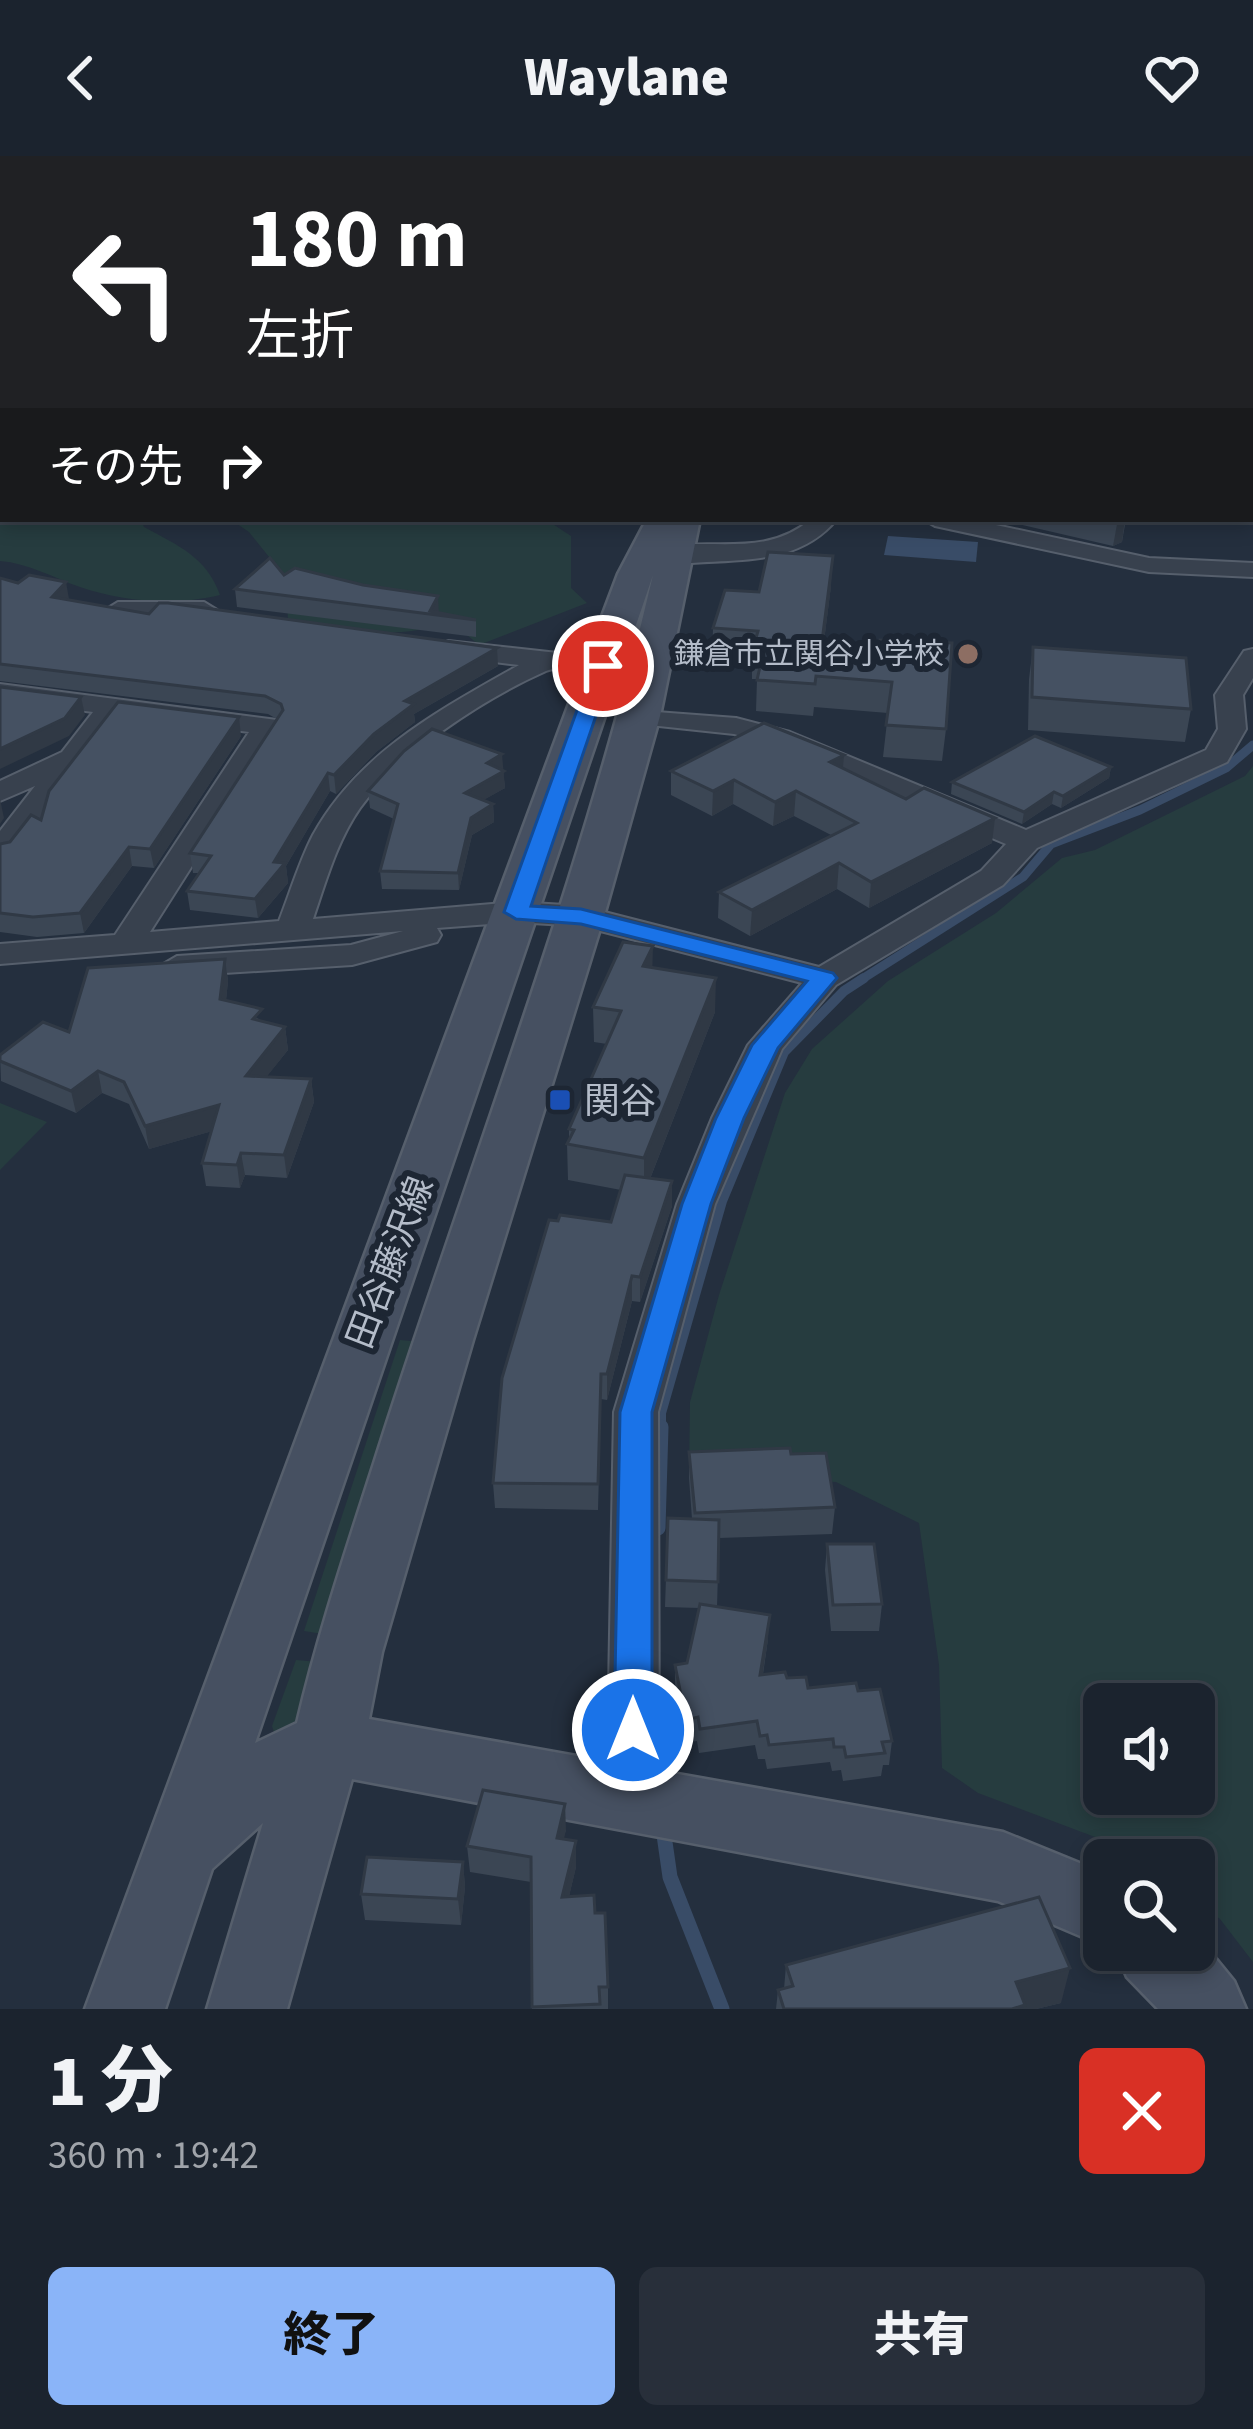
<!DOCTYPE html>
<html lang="ja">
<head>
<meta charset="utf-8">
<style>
	:root { --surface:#1b232e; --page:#282f3a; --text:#f1f3f6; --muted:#a0a4aa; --line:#39404a; --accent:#8ab4f8 }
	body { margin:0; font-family:"Source Sans 3","Noto Sans JP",sans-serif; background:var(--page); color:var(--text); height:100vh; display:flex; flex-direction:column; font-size:45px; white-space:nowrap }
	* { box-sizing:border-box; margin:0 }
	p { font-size:39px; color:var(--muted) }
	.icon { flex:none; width:66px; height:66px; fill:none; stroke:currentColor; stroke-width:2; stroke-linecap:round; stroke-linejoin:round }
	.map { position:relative; height:1853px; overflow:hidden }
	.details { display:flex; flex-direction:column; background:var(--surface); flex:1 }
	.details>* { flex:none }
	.banner { position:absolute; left:0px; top:0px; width:1254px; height:366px; box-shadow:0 6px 18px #0003,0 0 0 3px var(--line); background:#202124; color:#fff; overflow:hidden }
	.buttons { position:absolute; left:1083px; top:1527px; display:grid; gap:24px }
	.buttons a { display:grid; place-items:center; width:132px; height:132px; border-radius:18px; background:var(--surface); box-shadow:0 6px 18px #0003,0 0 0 3px var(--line); font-size:60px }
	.pin { position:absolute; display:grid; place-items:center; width:102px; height:102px; color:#fff; margin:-51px; border:6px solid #fff; border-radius:50%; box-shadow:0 3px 12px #0007 }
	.me { position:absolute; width:132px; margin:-66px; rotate:0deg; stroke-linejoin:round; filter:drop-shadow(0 0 9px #0008) }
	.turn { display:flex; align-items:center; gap:42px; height:252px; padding:0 48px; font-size:54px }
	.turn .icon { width:156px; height:156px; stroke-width:2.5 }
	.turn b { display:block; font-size:84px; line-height:102px }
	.then { display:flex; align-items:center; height:114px; padding:0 48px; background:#0003; gap:24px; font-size:45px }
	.round { display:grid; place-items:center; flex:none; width:126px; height:126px; border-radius:18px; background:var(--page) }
	.summary { display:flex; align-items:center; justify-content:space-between; height:204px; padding:0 48px }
	h1 { font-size:72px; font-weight:800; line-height:90px }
	.cta { display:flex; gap:24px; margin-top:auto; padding:24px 48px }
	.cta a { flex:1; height:138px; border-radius:18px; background:var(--accent); color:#111; font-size:48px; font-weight:800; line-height:138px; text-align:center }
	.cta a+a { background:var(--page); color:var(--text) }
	header { display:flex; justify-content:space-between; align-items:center; height:156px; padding:0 48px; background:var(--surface); font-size:54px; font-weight:800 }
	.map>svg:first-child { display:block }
	.green { fill:#263c3f; fill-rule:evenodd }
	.water { fill:#394c67 }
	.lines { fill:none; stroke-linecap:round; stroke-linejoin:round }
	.stream-far2 { stroke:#394c67; stroke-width:9 }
	.stream-far1 { stroke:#394c67; stroke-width:10 }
	.stream { stroke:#394c67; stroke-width:15 }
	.street-casing { stroke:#565f6c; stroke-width:4 }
	.secondary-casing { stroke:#565f6c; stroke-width:5 }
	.street { fill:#38414e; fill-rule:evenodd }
	.secondary { fill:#465061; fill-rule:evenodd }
	.wall { fill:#3b4654 }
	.shaded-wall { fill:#303945 }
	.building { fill:#455162; stroke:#303945; stroke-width:3 }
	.route { fill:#1a73e8; stroke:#114b97; stroke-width:3 }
	.education-dot { fill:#8d6e63; stroke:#1d2633; stroke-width:4.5 }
	.transit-dot { fill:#1a4fb4; stroke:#1d2633; stroke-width:4.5 }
	.labels { text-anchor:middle; stroke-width:12; stroke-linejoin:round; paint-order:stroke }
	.far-poi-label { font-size:30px; fill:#b4bcc9; stroke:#1d2633; text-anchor:end }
	.poi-label { font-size:36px; fill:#b4bcc9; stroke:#1d2633; text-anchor:start }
	.street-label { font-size:36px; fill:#b4bcc9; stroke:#1d2633 }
</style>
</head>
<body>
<header><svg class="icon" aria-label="back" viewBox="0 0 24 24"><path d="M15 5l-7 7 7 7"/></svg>Waylane<svg class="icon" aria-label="heart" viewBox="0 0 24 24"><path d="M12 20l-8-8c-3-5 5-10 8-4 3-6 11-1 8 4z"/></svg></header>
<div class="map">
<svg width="1253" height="1853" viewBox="0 0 1253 1853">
	<rect width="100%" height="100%" fill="#242f3e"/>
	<!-- green -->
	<g class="green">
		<path d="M0 231 3 363H141L144 371C177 389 207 401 220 439 176 450 123 446 80 431 54 422 28 407 0 405Z"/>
		<path d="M230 363H545L571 380V432L587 447 479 489 449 464C397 488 342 472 288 465L286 422 249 376Z"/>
		<path d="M1253 610V1806L1220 1763 1194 1743V1704H1144L1132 1695 978 1637 942 1612 939 1509 919 1367 836 1326 689 1318 690 1246 719 1139 785 937 812 893 888 825 996 757 1062 702 1095 694 1245 620ZM1104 1548H1194V1638H1104Z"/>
		<path d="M0 947 47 966 0 1014Z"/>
		<path d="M400 1184 420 1186 329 1479 304 1475Z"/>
		<path d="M296 1504 319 1506 300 1565 274 1576 272 1570Z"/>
	</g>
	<!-- water -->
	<path class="water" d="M888 380 978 386 976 406 884 399Z"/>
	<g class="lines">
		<!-- stream-far2 -->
		<path class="stream-far2" d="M859 825 1023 721 1051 688 1140 654 1226 612 1253 589"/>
		<!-- stream-far1 -->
		<path class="stream-far1" d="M661 1274V1257L722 1045 784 896 844 835 864 822"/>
		<!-- stream -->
		<g class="stream">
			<path d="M658 1372 661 1271"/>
			<path d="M663 1672 670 1721 722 1853"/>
		</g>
		<!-- street casing -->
		<g class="street-casing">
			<g id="street">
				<path d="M583 0H609L611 3H585Z"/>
				<path d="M0 91H3L0 102Z"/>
				<path d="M811 363H837C790 420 713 397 649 413L637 406C680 367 755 412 811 363Z"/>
				<path d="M923 363H968L1149 402 1253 407V421L1149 416 935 370Z"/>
				<path d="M118 446H204L217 454 204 462 109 459 105 454Z"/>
				<path d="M448 485 603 502 616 510C598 529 568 506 546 515 485 542 400 597 360 652 337 685 326 725 313 763L516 746 581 750 819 811 981 715 1006 688 770 588 734 578 640 568 630 566 626 560 630 554 736 562 790 576 1026 674 1206 594 1218 573 1215 539 1244 495 1253 493V522L1243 539 1246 573 1227 606 1037 692 1003 729 836 829 782 893 715 1048 658 1256 659 1644 651 1661 633 1667 615 1661 607 1644 614 1256 677 1048 712 962 748 889 802 827 581 770 516 766 437 772 441 779 437 786 352 809 177 820 160 810 177 800 351 789 403 775 0 808V788L115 779 249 576 119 559 11 702 0 704V675L35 630 0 645V625L62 596 93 556 0 544V528L277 564 281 570 150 776 279 765C290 737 299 706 313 679 359 596 440 554 519 509L439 499 435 493Z"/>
			</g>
		</g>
		<!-- secondary casing -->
		<g class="secondary-casing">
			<g id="secondary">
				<path d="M647 363H700L660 560 604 760 473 1184 382 1496 369 1563 1003 1676 1104 1717V1790L998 1745 352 1623 287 1853H207L263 1667 212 1713 165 1853H85L567 553 618 418ZM653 419C585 712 475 993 383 1279 353 1374 320 1469 297 1567L255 1587Z"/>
				<path d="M1194 1776 1234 1825 1246 1853H1158L1127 1821 1116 1794H1194Z"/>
			</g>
		</g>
		<!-- street -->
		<use href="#street" class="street"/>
		<!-- secondary -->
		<use href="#secondary" class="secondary"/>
	</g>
	<!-- wall -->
	<g class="wall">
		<path d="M1251 188 1253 191V329L1251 328Z"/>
		<path d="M996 363H1126L1122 386 1113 390Z"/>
		<path d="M284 419 439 457 476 464V481L237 451 235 433Z"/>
		<path d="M0 422 69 444 149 458 498 510 414 558 415 566 376 596 336 638 330 635 286 710 288 727 258 762 190 754 187 735 199 717H193L190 697 277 563 268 558 0 525Z"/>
		<path d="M831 430 823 493 879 497 946 573 942 605 883 601 888 557 814 551 813 560 756 555 757 523H752V506L712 503 713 472 759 436Z"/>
		<path d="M1033 491 1191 553 1185 586 1028 574 1029 523Z"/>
		<path d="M241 580 154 712 132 710 84 777 37 781 0 776V688L10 686 41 664Z"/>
		<path d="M1111 611 1109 622 1061 652 1052 648 1022 668 951 638 952 626Z"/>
		<path d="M843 612 992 687 869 752 837 733 750 780 718 762 719 736 831 679 794 660 773 670 733 648 712 660 671 639V615Z"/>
		<path d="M503 614 505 632 483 644 493 648 494 666 472 679 459 734 382 733 380 715 394 663 370 652 368 635Z"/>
		<path d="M225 803 228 825 226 844 264 866 285 871 288 894 266 921 311 923 314 946 287 1022 245 1019 240 1032 206 1030 202 1007 212 975 149 993 129 948 102 937 76 957 1 925 0 899 69 876Z"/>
		<path d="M652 812 715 856 650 1023 672 1025V1050L640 1146 632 1145 607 1244 601 1243 598 1354 495 1352 493 1327 558 1065 611 1066 621 1034 568 1024 567 988 569 984V973L607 888 594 886 593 851Z"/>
		<path d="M689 1296 791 1298 835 1351 832 1378 719 1382 717 1451 768 1483 763 1518 787 1522 808 1532 858 1535 892 1585 889 1609H883L881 1620 843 1625 841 1614 832 1615 830 1606 767 1613 765 1603H758L755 1589 699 1597 697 1585 685 1587 675 1533V1509L687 1507 699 1452 665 1451 668 1362 692 1363 689 1322Z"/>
		<path d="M827 1388 882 1448 879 1475H831L825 1414Z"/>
		<path d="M566 1674 563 1683 576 1711 569 1740 595 1757 608 1831V1853H532L531 1726 470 1716 467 1690Z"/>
		<path d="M463 1706 465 1731 461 1769 365 1764 361 1738Z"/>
		<path d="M786 1809 1061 1847 1036 1853H776L778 1834 784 1833Z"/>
	</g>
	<!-- shaded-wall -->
	<g class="shaded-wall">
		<path d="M206 0H239L227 3H207Z"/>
		<path d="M376 0H434L415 3H376Z"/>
		<path d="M1118 363H1125L1122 386 1113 390Z"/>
		<path d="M833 400 831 430 819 524 821 493Z"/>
		<path d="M66 426 69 443 52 441Z"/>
		<path d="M438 440 439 457 430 455Z"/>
		<path d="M497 492 498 510 414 558 415 566 376 596 336 638 334 619 405 545Z"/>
		<path d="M81 541 85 559 69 580 0 613V593Z"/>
		<path d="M239 561 241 580 154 712 150 693Z"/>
		<path d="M502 598 505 632 466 654 465 637 487 607Z"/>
		<path d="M844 599 842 623 830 606Z"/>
		<path d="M1111 611 1109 622 1061 652 1063 640Z"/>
		<path d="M328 617 330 635 286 710 288 727 258 762 255 743 274 706Z"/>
		<path d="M734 624 733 648 712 660 713 635Z"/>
		<path d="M796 635 794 660 773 670 775 646Z"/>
		<path d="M1054 636 1052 648 1022 668 1024 656Z"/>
		<path d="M0 643 4 662 0 668Z"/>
		<path d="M493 648 494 666 472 679 459 734 458 717 471 662Z"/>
		<path d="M995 662 992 687 869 752 871 726Z"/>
		<path d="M129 691 132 710 84 777 80 757Z"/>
		<path d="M839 707 837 733 750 780 752 754Z"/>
		<path d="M653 790 652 824 643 810Z"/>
		<path d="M225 803 228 825 224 865 220 843Z"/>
		<path d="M716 822 715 856 644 1038V1002Z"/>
		<path d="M285 871 288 894 249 943 246 920Z"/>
		<path d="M98 915 102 937 76 957 71 935Z"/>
		<path d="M311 923 314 946 287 1022 284 999Z"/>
		<path d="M219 949 223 972 149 993 145 970Z"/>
		<path d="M241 997 245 1019 240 1032 237 1009Z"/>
		<path d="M672 1025V1050L640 1146V1121Z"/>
		<path d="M632 1120V1145L607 1244V1218Z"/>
		<path d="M770 1459 768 1483 759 1542 760 1519Z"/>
		<path d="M565 1648 566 1674 558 1707 557 1682Z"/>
		<path d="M576 1685V1711L563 1766 562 1741Z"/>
		<path d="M463 1706 465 1731 461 1769 458 1743Z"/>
		<path d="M1070 1812 1061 1847 1036 1853H1009L1016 1826Z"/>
	</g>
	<!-- building -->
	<g class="building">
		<path d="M925 0H1047L1050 3H921Z"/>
		<path d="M1251 188 1253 191V241L1251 242Z"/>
		<rect x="1251" y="267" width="2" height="33"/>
		<path d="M768 396 833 400 821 493 879 497 880 484 952 487 946 573 886 569 892 526 816 520 815 528 757 524 764 493 753 492 758 475 713 472 725 434 759 436Z"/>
		<path d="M270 402 284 419 295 412 363 429 438 440 430 455 476 464 235 433Z"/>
		<path d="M29 419 66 426 52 441 149 458 159 447H168L497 492 405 545 414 548 374 578 334 619 328 617 274 706 285 707 255 743 187 735 211 700 190 697 283 554 281 548 265 540 0 508V422L18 427Z"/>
		<path d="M1033 491 1186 502 1191 553 1032 541Z"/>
		<path d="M0 531 81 541 65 562 0 593Z"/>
		<path d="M118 546 239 561 150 693 129 691 80 757 33 761 0 757V688L10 686 31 659 41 664 49 635Z"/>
		<path d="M764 567 844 599 830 606 906 643 924 632 995 662 871 726 839 707 752 754 719 736 857 667 796 635 775 646 734 624 713 635 671 615Z"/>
		<path d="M432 573 502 598 487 607 504 615 465 637 493 648 471 662 458 717 380 715 398 648 368 635 404 595Z"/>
		<path d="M1035 580 1111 611 1063 640 1054 636 1024 656 952 626Z"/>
		<path d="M623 786 653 790 643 810 716 822 644 1002 567 988 574 974 569 973 621 855 593 851Z"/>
		<path d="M225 803 220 843 262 853 253 863 285 871 246 920 311 923 284 999 241 997 237 1009 202 1007 219 949 145 970 124 926 98 915 71 935 0 905V899L43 866 69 876 88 812Z"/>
		<path d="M625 1019 672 1025 640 1121 632 1120 607 1218H601L598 1328 493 1327 502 1222 549 1064 558 1065 560 1059 611 1066Z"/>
		<path d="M790 1292 791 1298 826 1297 835 1351 695 1357 689 1296Z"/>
		<path d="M668 1362 719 1364 718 1426 666 1424Z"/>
		<path d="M827 1388H874L882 1448 833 1449Z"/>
		<path d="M700 1448 770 1459 760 1519 785 1516 787 1522 806 1521 808 1532 856 1527 858 1535 880 1533 892 1585 882 1586 885 1597 846 1601 844 1591H834L833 1583 769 1589 767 1579 760 1580 757 1565 700 1573 698 1561 686 1564 675 1509 687 1507Z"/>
		<path d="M483 1634 565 1648 557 1682 576 1685 562 1741 594 1739 595 1757H605L608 1831H599L600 1848 532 1851 531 1701 467 1690Z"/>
		<path d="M367 1701 463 1706 458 1743 361 1738Z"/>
		<path d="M1039 1741 1070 1812 1016 1826 1025 1849 1012 1853H784L778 1834 793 1830 786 1809Z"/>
	</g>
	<!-- route -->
	<path class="route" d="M603 504 613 510 531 750 581 753 833 817 837 822 778 892 744 962 711 1048 652 1256V1574L646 1585 633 1590 619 1585 614 1574 620 1256 682 1048 716 962 752 889 807 825 581 768 516 763 504 756 593 510Z"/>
	<!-- markers -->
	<circle class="education-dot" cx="968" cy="498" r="12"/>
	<rect class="transit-dot" x="548" y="932" width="24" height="24" rx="6"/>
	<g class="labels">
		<!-- far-poi labels -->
		<g class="far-poi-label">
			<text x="944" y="508">鎌倉市立関谷小学校</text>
		</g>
		<!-- poi labels -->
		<g class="poi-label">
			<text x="584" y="957">関谷</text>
		</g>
		<!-- street labels -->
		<g class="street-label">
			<text transform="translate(389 1106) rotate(-69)" y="13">田谷藤沢線</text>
		</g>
	</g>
</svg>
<div class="buttons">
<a><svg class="icon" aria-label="sound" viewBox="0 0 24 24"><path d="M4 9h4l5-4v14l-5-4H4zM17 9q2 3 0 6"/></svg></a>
<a><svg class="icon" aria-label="search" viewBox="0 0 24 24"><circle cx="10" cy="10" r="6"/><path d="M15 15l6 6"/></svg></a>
</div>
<div class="pin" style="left:603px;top:510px;background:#d93025"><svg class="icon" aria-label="arrive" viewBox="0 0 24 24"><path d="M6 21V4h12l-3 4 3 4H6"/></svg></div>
<svg class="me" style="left:633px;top:1574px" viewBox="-20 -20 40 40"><circle r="17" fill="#1a73e8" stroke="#fff" stroke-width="3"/><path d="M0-11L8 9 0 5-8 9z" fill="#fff"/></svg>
<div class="banner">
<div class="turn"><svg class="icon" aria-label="left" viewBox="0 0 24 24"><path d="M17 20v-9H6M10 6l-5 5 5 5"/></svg><div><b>180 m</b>左折</div></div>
<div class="then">その先<svg class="icon" aria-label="right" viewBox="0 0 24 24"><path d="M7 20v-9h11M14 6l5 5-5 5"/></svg></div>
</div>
</div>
<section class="details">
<div class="summary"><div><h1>1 分</h1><p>360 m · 19:42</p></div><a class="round" style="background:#d93025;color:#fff"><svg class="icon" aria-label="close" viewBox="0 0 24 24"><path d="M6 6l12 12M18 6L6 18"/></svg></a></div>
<div class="cta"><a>終了</a><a>共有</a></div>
</section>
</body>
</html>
